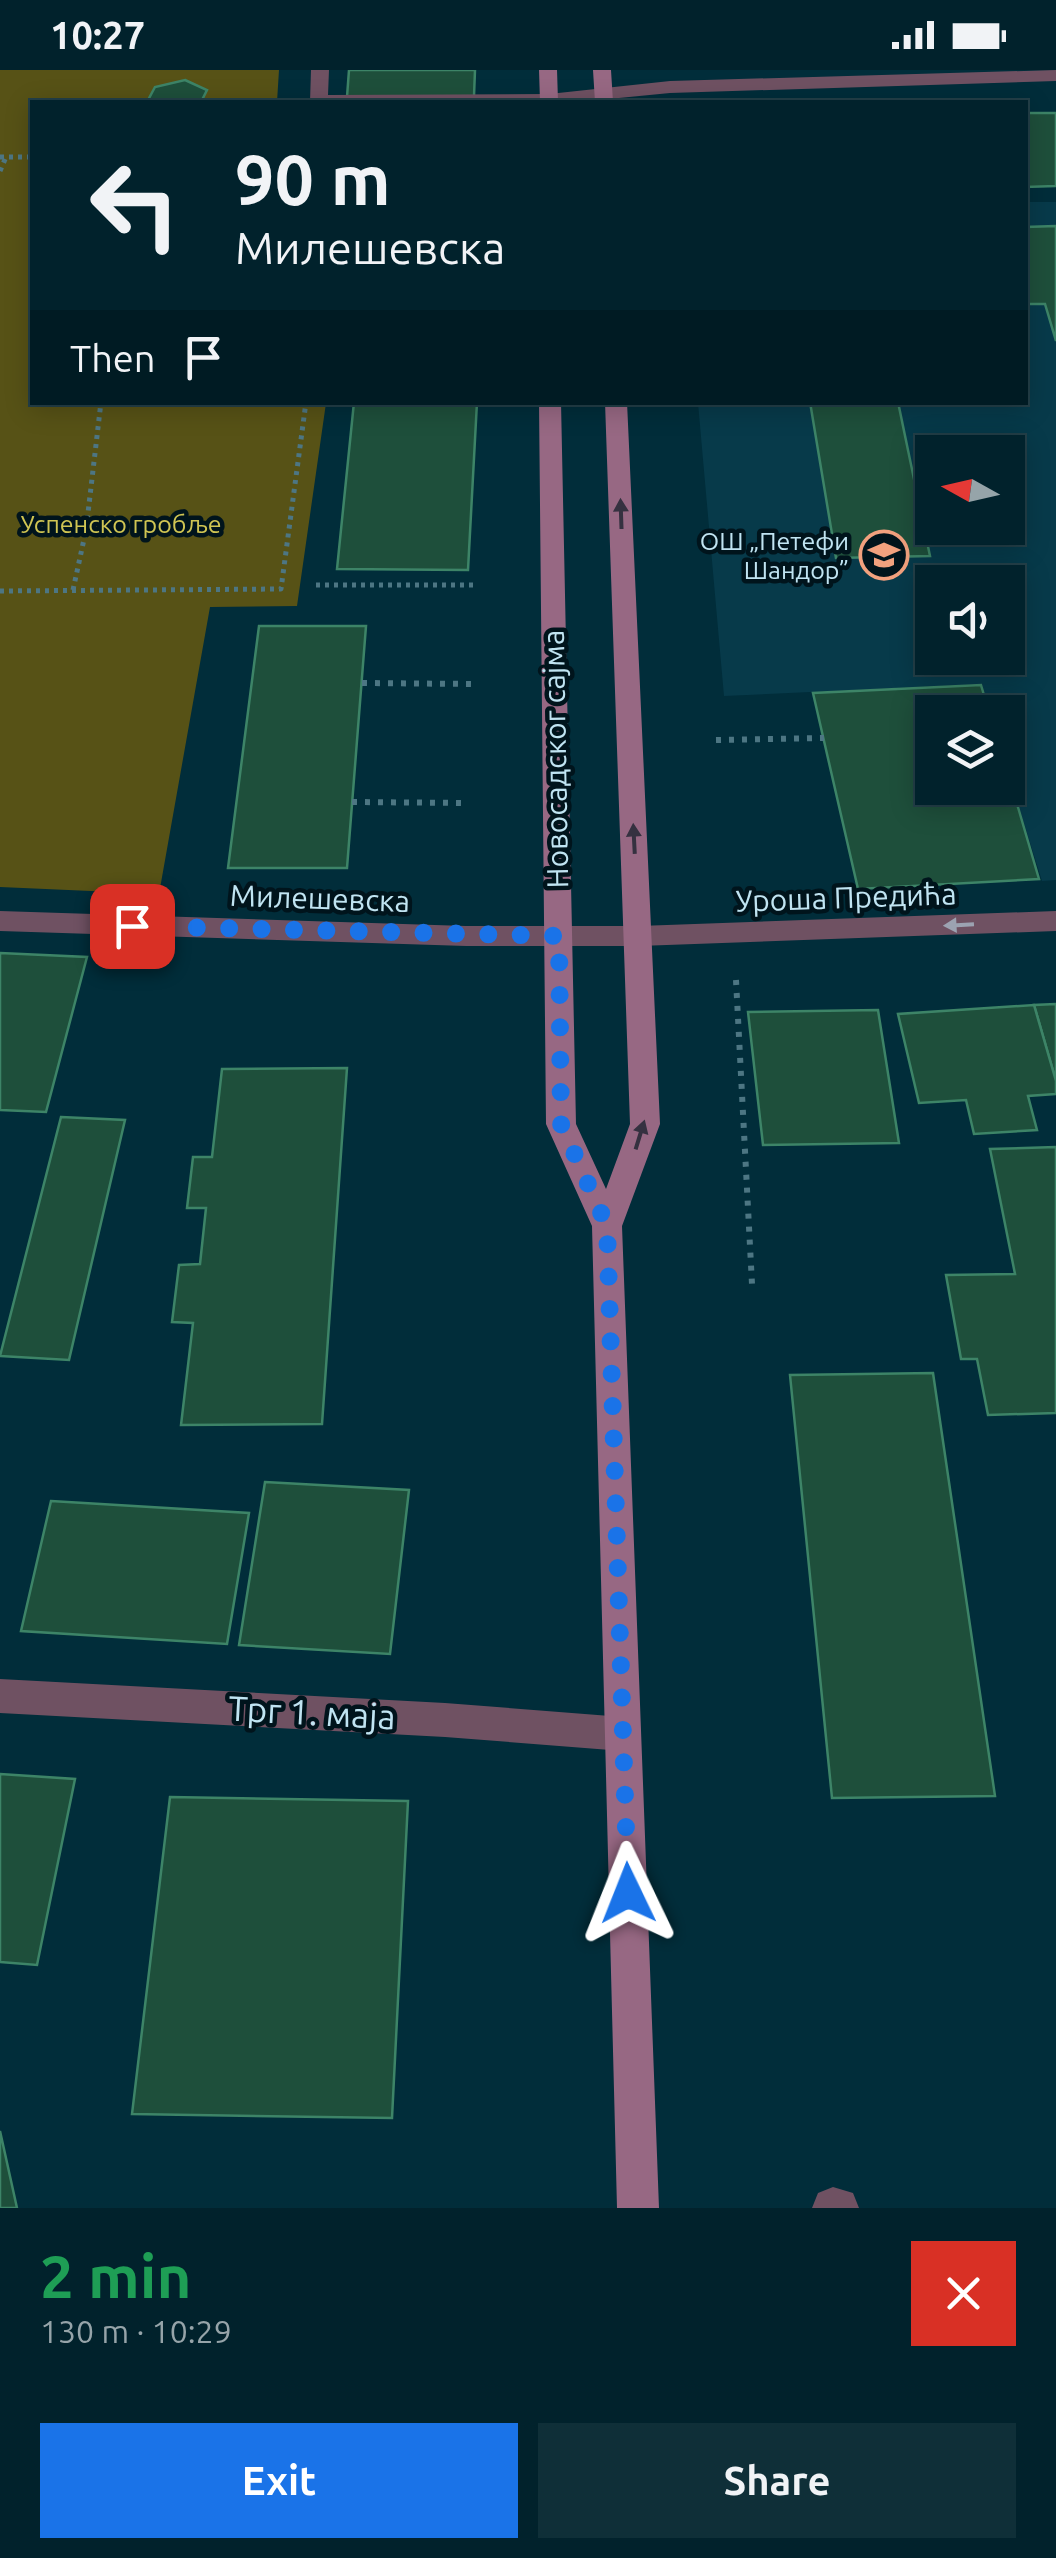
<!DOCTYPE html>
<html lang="en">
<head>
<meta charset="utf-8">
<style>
	:root { --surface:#01222c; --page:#0f2f38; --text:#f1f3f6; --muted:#96a4a9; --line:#233f48; --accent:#1a73e8 }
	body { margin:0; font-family:Ubuntu,sans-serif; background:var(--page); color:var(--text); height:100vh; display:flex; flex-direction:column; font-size:38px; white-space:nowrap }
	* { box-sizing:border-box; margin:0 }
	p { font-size:32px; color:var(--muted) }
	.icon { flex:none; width:55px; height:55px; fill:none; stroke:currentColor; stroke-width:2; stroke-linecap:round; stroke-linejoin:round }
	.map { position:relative; height:2138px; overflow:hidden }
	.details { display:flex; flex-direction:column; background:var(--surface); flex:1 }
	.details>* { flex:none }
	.hud { position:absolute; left:30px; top:30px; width:998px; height:305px; border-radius:0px; box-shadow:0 5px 25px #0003,0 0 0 2px var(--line); background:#01222c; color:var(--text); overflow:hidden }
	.needle { width:65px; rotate:278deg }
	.buttons { position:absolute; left:915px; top:365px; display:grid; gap:20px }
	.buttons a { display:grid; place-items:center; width:110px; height:110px; border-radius:0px; background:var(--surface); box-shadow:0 5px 25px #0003,0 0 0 2px var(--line); font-size:50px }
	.pin { position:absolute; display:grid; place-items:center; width:85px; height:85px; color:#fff; margin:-42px; border-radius:20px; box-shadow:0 5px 15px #0006 }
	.me { position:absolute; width:110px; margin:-55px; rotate:358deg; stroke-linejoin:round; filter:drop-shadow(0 0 8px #0008) }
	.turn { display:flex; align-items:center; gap:35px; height:210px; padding:0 40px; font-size:45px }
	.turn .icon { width:130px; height:130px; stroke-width:2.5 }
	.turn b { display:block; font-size:70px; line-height:85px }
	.then { display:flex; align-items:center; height:95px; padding:0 40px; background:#0003; gap:20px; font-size:38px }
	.round { display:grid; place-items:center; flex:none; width:105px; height:105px; border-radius:0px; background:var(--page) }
	.overview { display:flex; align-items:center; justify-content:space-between; height:170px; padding:0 40px }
	h1 { font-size:60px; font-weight:700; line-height:75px; color:#1e9e55 }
	.cta { display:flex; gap:20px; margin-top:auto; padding:20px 40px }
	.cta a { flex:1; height:115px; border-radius:0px; background:var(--accent); color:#fff; font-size:40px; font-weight:700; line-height:115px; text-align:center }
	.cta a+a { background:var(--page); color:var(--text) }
	.status { display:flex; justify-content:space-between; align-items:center; height:70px; padding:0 50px; background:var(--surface); direction:ltr }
	.status svg { height:28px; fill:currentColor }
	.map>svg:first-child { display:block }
	.built { fill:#073a4a; fill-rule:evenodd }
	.green { fill:#575216 }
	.building { fill:#1e4f3b; stroke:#3d8467; stroke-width:2.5 }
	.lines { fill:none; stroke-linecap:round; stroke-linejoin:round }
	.path-far1 { stroke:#4d7683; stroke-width:5; stroke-dasharray:4 5; stroke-linecap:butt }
	.path { stroke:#4d7683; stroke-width:6; stroke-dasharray:5 8; stroke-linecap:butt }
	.lane { fill:#6f5162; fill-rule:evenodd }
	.street { fill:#6f5162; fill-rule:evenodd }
	.secondary { fill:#976883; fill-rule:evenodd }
	.oneway { fill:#353140 }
	.oneway2 { fill:#9ca2b1 }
	.route { stroke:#1a73e8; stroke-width:18; stroke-dasharray:0 32.4 }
	.labels { text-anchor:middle; stroke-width:9; stroke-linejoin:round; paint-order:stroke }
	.far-park-label { font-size:25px; fill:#cfc553; stroke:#00141c }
	.far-poi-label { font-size:25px; fill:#c0e4f2; stroke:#00141c; text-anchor:end }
	.street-label { font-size:30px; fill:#c0e4f2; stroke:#00141c }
	.near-street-label { font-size:35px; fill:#c0e4f2; stroke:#00141c }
</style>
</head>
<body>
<div class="status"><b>10:27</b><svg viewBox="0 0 49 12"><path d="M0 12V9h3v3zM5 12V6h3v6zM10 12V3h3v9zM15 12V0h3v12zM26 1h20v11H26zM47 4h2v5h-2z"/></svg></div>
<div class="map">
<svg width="1056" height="2138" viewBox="0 0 1056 2138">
	<rect width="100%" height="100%" fill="#012d3a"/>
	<!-- built -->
	<path class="built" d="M1025 132H1056V810L1042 811 1008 702V642H990L982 614 724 626 698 333 1025 332ZM932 382H1008V458H932ZM932 512H1008V588H932Z"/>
	<!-- green -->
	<path class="green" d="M0 0H279L277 32H32V332L326 333 297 536 210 537 159 824 0 817Z"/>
	<!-- building -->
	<g class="building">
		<path d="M349 0H475L474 26 347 27Z"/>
		<path d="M185 10 207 20 201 32H147L155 17Z"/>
		<path d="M1025 43H1056V116L1025 117Z"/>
		<path d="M1056 156V271L1045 234H1025V157Z"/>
		<path d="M354 332H477L468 500 337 499Z"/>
		<path d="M810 332H898L930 486 836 488Z"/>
		<path d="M259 556H366L347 798H228Z"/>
		<path d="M981 615 989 642H932V718H1008V703L1039 809 858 819 813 623Z"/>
		<path d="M0 883 87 887 46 1042 0 1040Z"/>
		<path d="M1056 934V1011L1034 935Z"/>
		<path d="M1034 935 1056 1011V1024L1028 1026 1037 1060 974 1064 966 1030 919 1033 898 944Z"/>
		<path d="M878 940 899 1073 763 1075 748 942Z"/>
		<path d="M347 998 322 1354 181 1355 193 1253 172 1252 179 1195 200 1194 206 1138H187L193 1087H212L222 999Z"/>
		<path d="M61 1047 125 1050 69 1290 0 1286Z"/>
		<path d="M1056 1077V1343L988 1345 977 1289H961L946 1205 1015 1204 990 1079Z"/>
		<path d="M933 1303 995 1726 832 1728 790 1305Z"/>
		<path d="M265 1412 409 1420 390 1584 239 1575Z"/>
		<path d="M51 1431 249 1443 227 1574 21 1561Z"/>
		<path d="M0 1704 75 1709 37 1895 0 1892Z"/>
		<path d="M170 1727 408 1731 392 2048 132 2044Z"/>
		<path d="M0 2061 17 2138H0Z"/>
	</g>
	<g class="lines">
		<!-- path-far1 -->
		<g class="path-far1">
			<path d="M0 87H32"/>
			<path d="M0 101 6 87"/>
			<path d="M316 515H477"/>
			<path d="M73 520 86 460 101 332"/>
			<path d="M0 521 281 519 306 332"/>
		</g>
		<!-- path -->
		<g class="path">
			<path d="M362 613 473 614"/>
			<path d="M716 670 824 668"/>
			<path d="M352 732 468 733"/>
			<path d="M736 910 752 1214"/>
		</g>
		<!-- lane -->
		<path class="lane" d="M311 0H329L328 25 549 24 558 30 310 32Z"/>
		<!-- street -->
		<g class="street">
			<path d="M1056 0V11L670 23 578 32 540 30 549 24 670 11Z"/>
			<path d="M0 841 466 856H639L1056 841V861L639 876H466L0 861Z"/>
			<path d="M0 1609 445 1633 623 1647 636 1652 641 1664 636 1676 623 1681 445 1667 0 1643Z"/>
			<path d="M833 2117 853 2123 859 2138H812L818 2123Z"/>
		</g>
		<!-- secondary -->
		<g class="secondary">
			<path d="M539 0H557L558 32H540Z"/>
			<path d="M593 0H611L613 32H595Z"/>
			<path d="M539 332H561L576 1054 606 1119 630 1054 605 332H627L660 1054 622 1156 659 2138H617L592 1156 546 1054Z"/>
		</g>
	</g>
	<!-- one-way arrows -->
	<defs><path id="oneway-solid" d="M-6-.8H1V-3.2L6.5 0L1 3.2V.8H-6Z" transform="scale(2.5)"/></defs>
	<g class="oneway">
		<use href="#oneway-solid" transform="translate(621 444) rotate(-92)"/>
		<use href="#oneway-solid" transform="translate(634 769) rotate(-93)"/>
		<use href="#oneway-solid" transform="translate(640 1065) rotate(-73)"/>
	</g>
	<use class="oneway2" href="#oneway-solid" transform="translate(959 855) rotate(177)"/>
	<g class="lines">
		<!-- route -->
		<path class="route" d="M132 856 559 866 561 1054 607 1156 628 1823"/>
	</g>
	<!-- icons -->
	<defs>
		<g id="school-ring" transform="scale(2.5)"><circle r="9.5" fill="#00141c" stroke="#f2a17e" stroke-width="1.5"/><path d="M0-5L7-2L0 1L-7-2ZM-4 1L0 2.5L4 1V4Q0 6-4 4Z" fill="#f2a17e"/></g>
	</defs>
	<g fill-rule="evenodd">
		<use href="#school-ring" x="884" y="485"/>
	</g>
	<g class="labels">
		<!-- far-park labels -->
		<g class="far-park-label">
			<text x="121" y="463">Успенско гробље</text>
		</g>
		<!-- far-poi labels -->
		<g class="far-poi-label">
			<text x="849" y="480">ОШ „Петефи<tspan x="849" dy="29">Шандор”</tspan></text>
		</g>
		<!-- street labels -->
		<g class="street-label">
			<text transform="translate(556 689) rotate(-91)" y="10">Новосадског сајма</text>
			<text transform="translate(846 828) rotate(-2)" y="10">Уроша Предића</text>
			<text transform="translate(320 829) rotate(2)" y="10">Милешевска</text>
		</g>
		<!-- near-street labels -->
		<g class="near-street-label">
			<text transform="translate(312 1643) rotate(3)" y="12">Трг 1. маја</text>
		</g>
	</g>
</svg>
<div class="buttons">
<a><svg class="needle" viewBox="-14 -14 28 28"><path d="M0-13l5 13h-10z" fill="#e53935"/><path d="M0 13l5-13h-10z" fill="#96a4a9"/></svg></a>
<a><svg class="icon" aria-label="sound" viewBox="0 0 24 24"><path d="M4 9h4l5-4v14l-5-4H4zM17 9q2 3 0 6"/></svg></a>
<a><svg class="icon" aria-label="layers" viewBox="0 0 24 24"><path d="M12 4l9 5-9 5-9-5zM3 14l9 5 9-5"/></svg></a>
</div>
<div class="pin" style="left:132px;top:856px;background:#d93025"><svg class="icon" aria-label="arrive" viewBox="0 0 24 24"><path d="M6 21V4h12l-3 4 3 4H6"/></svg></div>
<svg class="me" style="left:628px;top:1823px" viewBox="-20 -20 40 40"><path d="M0-17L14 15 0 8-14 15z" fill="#1a73e8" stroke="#fff" stroke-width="4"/></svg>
<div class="hud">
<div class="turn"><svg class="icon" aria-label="left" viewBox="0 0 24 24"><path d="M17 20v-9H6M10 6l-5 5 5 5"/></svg><div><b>90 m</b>Милешевска</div></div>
<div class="then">Then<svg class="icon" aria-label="arrive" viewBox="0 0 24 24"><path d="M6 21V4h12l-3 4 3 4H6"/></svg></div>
</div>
</div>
<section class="details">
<div class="overview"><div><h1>2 min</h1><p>130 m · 10:29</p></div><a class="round" style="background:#d93025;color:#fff"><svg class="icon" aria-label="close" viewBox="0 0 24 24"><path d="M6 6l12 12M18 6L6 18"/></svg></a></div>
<div class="cta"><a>Exit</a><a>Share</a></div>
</section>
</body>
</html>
